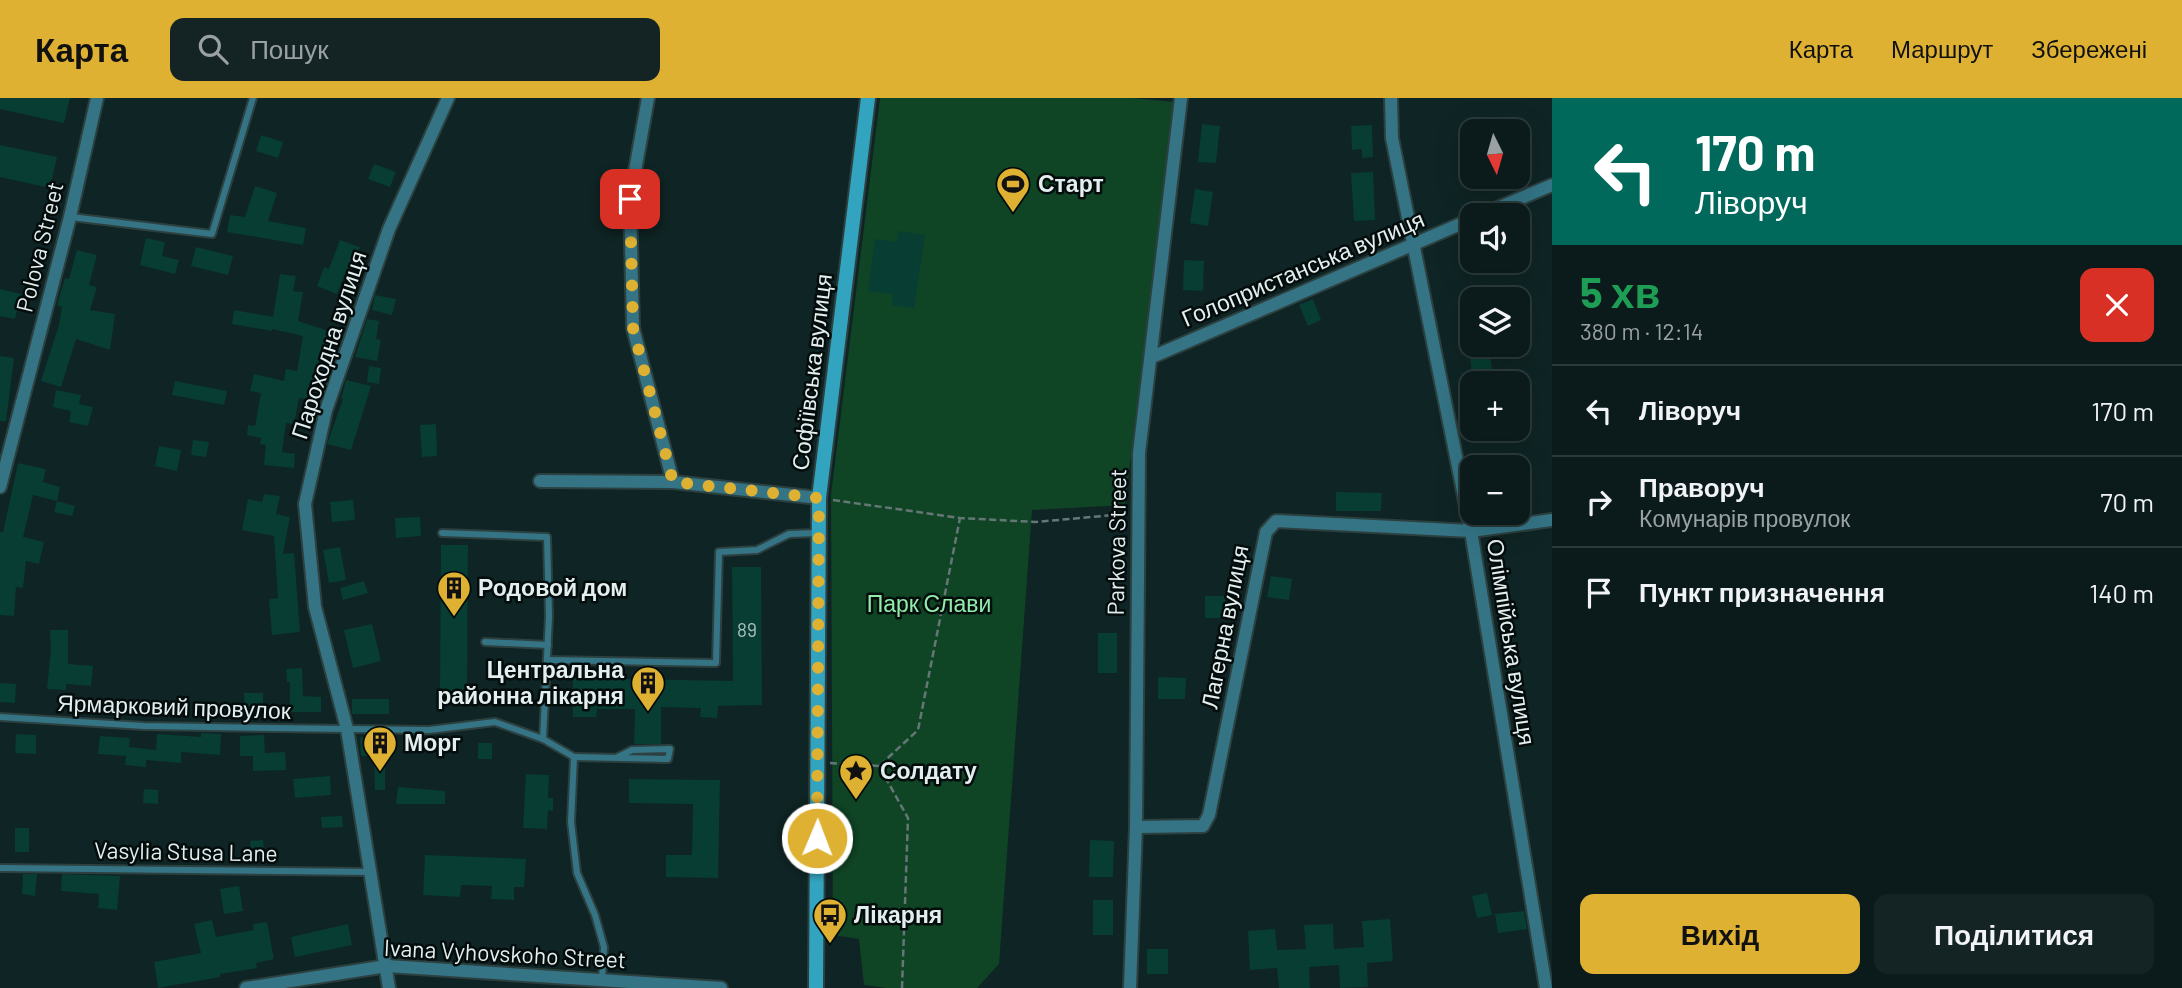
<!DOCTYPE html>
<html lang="uk">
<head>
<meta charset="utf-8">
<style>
	:root { --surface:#0b1b1b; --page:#142424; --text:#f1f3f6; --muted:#9aa1a3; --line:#2b393a; --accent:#deb133 }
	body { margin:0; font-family:Barlow,sans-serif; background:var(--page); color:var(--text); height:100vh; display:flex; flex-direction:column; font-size:26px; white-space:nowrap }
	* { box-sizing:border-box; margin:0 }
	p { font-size:23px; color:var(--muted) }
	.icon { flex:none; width:38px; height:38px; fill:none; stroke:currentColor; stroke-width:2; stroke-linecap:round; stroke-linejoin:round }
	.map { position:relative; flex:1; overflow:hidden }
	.details { display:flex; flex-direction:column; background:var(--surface); width:630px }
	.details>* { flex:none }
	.guide { background:#00695c; color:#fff; overflow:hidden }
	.needle { width:46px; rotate:175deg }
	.buttons { position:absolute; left:1460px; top:21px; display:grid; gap:14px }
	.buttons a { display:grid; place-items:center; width:70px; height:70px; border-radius:14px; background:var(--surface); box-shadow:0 7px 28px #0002,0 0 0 2px var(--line); font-size:35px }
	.pin { position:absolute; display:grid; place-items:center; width:60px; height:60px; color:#fff; margin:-30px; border-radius:14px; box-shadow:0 4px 10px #0006 }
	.me { position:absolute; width:77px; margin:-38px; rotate:1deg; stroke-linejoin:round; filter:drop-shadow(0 0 5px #0008) }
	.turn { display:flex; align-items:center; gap:24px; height:147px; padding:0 28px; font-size:32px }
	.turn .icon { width:91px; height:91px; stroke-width:2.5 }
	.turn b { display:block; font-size:49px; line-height:60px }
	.round { display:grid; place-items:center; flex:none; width:74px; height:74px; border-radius:14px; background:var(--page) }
	.overview { display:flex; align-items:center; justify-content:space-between; height:119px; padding:0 28px }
	h1 { font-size:42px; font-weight:700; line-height:52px; color:#1e9e55 }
	.primary-button { display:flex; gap:14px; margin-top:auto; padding:14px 28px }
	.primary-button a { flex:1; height:80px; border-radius:14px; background:var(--accent); color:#111; font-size:28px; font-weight:700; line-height:80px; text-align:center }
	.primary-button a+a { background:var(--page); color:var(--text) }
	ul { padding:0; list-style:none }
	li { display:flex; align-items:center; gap:21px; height:91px; padding:0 28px; border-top:2px solid var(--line) }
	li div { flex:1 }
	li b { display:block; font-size:26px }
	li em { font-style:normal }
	header { display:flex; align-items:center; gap:42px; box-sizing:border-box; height:98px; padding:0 35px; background:var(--accent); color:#111 }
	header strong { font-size:33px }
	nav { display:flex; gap:38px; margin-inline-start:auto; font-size:24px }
	.search { width:490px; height:63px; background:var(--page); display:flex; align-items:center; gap:18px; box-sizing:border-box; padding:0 24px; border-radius:14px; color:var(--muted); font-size:26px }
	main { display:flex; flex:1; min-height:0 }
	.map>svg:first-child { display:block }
	.green { fill:#0f4525 }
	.building { fill:#073d32 }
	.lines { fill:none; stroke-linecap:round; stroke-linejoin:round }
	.lane-casing { stroke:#2d4040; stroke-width:10 }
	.street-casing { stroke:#2d4040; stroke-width:16 }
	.secondary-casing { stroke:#2d4040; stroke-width:18 }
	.path { stroke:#647676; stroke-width:2.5; stroke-dasharray:7 3.5; stroke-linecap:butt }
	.lane { stroke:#347485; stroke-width:6 }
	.street { stroke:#347485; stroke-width:12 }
	.secondary { stroke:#33a4bf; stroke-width:14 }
	.route { stroke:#deb133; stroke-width:12; stroke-dasharray:0 21.6 }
	.labels { text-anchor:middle; stroke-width:5; stroke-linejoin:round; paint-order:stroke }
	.number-label { font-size:19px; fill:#acc2c0 }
	.poi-label { font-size:23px; font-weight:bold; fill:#e3efef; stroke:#040c0c; text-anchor:start }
	.street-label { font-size:23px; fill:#e3efef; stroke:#040c0c }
	.park-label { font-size:23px; fill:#91ecac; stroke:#040c0c }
</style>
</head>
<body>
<header>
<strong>Карта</strong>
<div class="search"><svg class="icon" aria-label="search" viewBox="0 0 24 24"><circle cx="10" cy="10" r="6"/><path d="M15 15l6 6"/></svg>Пошук</div>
<nav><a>Карта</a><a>Маршрут</a><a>Збережені</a></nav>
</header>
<main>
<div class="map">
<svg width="1552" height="890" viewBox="0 0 1552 890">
	<rect width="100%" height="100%" fill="#0f2424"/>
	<!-- green -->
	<path class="green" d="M880 0H1132L1174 4 1125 407 1032 412 999 866 977 890H887L864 887 859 841 833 837 831 397Z"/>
	<!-- building -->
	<g class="building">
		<path d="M0 0H70L64 25 0 11Z"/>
		<path d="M1202 26 1220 28 1216 65 1198 64Z"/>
		<path d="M1372 27 1373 59 1362 60V51L1352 52 1351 28Z"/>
		<path d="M261 37 283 44 278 60 256 53Z"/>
		<path d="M0 47 57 59 50 90 0 79Z"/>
		<path d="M374 66 396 74 390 89 368 81Z"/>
		<path d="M1373 74 1375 122 1354 123 1351 75Z"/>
		<path d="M255 88 277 95 268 123 306 130 303 147 227 134 230 117 245 119Z"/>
		<path d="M1195 91 1213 94 1208 128 1190 125Z"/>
		<path d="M899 133 925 137 914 210 892 207 893 196 868 193 875 141 897 144Z"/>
		<path d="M146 140 165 144 162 158 179 162 175 176 140 167Z"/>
		<path d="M340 142 360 149 352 172 347 170 337 196 317 188 324 169 329 171Z"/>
		<path d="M196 149 233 158 228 177 191 168Z"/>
		<path d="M77 152 97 157 89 187 97 189 90 212 115 216 110 252 76 241 61 289 41 283 59 227 62 209 57 207 65 180 69 181Z"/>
		<path d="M1184 162 1204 163 1203 193 1183 192Z"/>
		<path d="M280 176 296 178 293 193 303 194 298 223 332 234 327 249 322 248 311 302 299 300 294 326 286 325 282 354 295 356 294 370 264 367 266 347 260 346 261 340 247 337 248 327 255 328 261 295 250 293 254 276 284 283 286 271 297 273 303 238 272 231V233L232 226 234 212 273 219Z"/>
		<path d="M0 191 21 196 15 221 0 218Z"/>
		<path d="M375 197 396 201 392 217 372 212Z"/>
		<path d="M1313 201 1321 222 1308 228 1299 207Z"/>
		<path d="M367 221 379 223 376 241 381 242 377 263 355 259Z"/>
		<path d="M1489 250 1492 271 1472 274 1469 252Z"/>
		<path d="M0 258 14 260 6 323H0Z"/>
		<path d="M369 268 381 270 379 286 367 284Z"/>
		<path d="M346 282 371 288 351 352 327 346 343 301H341Z"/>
		<path d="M175 283 227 293 224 307 172 297Z"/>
		<path d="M56 292 81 297 79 306 93 309 88 328 69 324 71 313 53 309Z"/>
		<path d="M436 326 437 358 422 359 420 327Z"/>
		<path d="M193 342 209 344 206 359 191 357Z"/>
		<path d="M159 348 181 352 177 373 155 368Z"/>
		<path d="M18 365 46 371 43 384 60 389 57 403 33 397 23 439 44 444 39 466 26 463 23 490 16 489 14 518 0 517V434H3Z"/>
		<path d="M1336 394 1382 395 1381 413H1336Z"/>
		<path d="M264 396 280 398 276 416 290 419 283 456 294 455 300 534 272 537 269 501 278 500 274 438 242 432 248 401 262 404Z"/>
		<path d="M353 402 355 422 332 424 330 404Z"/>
		<path d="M57 403 75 408 72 418 54 414Z"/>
		<path d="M420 419 421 438 396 440 395 420Z"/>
		<path d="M441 447H468L467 593H440Z"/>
		<path d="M340 449 346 482 329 485 323 452Z"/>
		<path d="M732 469H761L762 607 718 608 717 620 700 619 701 610 661 609V646H634L635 611H597L596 619H573V580L733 583Z"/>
		<path d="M1271 478 1292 481 1289 502 1267 499Z"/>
		<path d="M364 483 368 495 343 502 340 490Z"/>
		<rect x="1205" y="498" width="20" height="22"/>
		<path d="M372 526 381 563 353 570 344 532Z"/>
		<path d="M50 532H68V566L93 568 91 588 66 586V592L47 591 51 551Z"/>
		<rect x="1098" y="535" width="19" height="40"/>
		<path d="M302 570 303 598 321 599V614H290V584H287L286 571Z"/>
		<path d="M1158 579 1186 580 1185 601H1158Z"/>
		<path d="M0 585 16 586 15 605 0 604Z"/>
		<path d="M244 595H263V616H245Z"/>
		<rect x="352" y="601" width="37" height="15"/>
		<path d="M201 635 221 636 220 657 181 654V665L146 662V669L125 667 126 658 98 656 100 638 130 640 129 649 156 652 157 636 201 639Z"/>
		<path d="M16 636 36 637V656L15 655Z"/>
		<path d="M264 637 265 655 285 654 286 672 253 673V658H240V638Z"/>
		<path d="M360 639H385V692H375L374 658H361Z"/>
		<rect x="478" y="645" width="14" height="16"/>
		<path d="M526 676 549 677 548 700H553V713L548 712 547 731 523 730Z"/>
		<path d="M330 678 331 697 295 700 293 681Z"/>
		<path d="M629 681 720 682 718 780 666 779V757H692L693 706 629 705Z"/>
		<path d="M398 689 445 693V706H396Z"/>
		<path d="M144 691 158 692V706L143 705Z"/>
		<path d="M342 718 343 729 322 730 321 719Z"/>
		<rect x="15" y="730" width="14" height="24"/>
		<path d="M263 742 265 761 252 762 250 743Z"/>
		<path d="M1090 742 1114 743 1113 779H1089Z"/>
		<path d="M425 757 526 761 524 789H514V802L491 801 492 788 461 787 460 799 423 797Z"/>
		<path d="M23 776H37L35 798 22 796Z"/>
		<path d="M62 776 120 778 117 812 98 810 99 796 61 793Z"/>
		<path d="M239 788 243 813 224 816 220 791Z"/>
		<path d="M1487 795 1492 817 1477 820 1472 798Z"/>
		<rect x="1093" y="802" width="20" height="35"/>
		<path d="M1524 813 1527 831 1498 835 1495 816Z"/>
		<path d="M1390 821 1393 863 1367 865 1368 889 1340 890 1339 867 1309 869 1310 890H1279L1277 870 1250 872 1248 833 1275 831 1277 852 1306 851 1304 827 1333 826 1334 851 1364 849 1362 823Z"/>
		<path d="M212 822 216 839 254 832 253 826 267 824 274 861 256 865 257 870 220 876V879L158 890 154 864 201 855 194 826Z"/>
		<path d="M348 826 352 847 295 859 291 839Z"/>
		<rect x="1147" y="851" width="21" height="25"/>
	</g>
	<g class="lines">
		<!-- lane casing -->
		<g class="lane-casing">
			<g id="lane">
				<path d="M71 119 212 136 253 0"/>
				<path d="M442 435 547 439 549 518 543 641"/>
				<path d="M485 544 548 547"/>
				<path d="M547 562 716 565 719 454 757 452 789 436 818 435"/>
				<path d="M0 619 144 628 347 631 429 632 495 624 543 641 574 659 571 724 577 775 595 817 604 849 602 880"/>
				<path d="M574 659 668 661 670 651 632 652 618 659"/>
				<path d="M0 770 371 774"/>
			</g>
		</g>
		<!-- street casing -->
		<g class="street-casing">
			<g id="street">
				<path d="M648 0 630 101 633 230 673 384"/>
				<path d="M1391 0 1392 40 1471 433 1546 890"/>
				<path d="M1481 117 1552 87"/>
				<path d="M1152 259 1472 121"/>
				<path d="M540 383 673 384 819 400"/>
				<path d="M0 389 70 119 97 0"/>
				<path d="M1136 729 1203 728 1209 717 1266 434 1276 423 1471 433 1552 422"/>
				<path d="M246 890 387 868 721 890"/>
				<path d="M389 890 347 631 315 509 305 406 326 312 389 131 448 0"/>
				<path d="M1130 890 1136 729 1139 355 1181 0"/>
			</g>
		</g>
		<!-- secondary casing -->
		<g class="secondary-casing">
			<path id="secondary" d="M816 890 819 400 868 0"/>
		</g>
		<!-- path -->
		<g class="path">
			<path d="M833 402 960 420 1036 424 1125 416"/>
			<path d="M830 665 879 668"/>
			<path d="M902 890 908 720 879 668 918 632 960 420"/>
		</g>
		<!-- lane -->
		<use href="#lane" class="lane"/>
		<!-- street -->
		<use href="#street" class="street"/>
		<!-- secondary -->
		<use href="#secondary" class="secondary"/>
	</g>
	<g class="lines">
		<!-- route -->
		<path class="route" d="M630 101 633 230 673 384 819 400 817 740"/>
	</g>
	<!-- icons -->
	<defs>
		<g id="stadium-pin" transform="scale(1.75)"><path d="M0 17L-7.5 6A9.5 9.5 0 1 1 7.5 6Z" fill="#deb133" stroke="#040c0c"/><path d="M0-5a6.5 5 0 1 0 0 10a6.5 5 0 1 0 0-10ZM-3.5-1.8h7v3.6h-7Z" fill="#111"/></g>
		<g id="building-pin" transform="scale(1.75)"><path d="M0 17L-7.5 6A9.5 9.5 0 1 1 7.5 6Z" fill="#deb133" stroke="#040c0c"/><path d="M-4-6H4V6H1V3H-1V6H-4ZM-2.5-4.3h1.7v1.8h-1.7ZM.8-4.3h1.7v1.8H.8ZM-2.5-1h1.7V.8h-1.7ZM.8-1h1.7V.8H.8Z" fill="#111"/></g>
		<g id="sight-pin" transform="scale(1.75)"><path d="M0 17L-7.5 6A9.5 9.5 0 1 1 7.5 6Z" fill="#deb133" stroke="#040c0c"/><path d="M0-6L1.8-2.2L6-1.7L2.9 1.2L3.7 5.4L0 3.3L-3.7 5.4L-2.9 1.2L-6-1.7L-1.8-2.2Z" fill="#111"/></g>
		<g id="bus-pin" transform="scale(1.75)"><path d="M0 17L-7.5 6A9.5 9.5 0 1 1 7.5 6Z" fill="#deb133" stroke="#040c0c"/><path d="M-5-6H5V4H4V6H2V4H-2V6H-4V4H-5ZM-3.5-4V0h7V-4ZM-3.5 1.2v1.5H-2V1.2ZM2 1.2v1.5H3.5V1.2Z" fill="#111"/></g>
	</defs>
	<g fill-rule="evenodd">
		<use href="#stadium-pin" x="1013" y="86"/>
		<use href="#building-pin" x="454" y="490"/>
		<use href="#building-pin" x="648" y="585"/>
		<use href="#building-pin" x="380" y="645"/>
		<use href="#sight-pin" x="856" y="673"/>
		<use href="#bus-pin" x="830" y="817"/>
	</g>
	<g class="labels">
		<!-- number labels -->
		<g class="number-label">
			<text x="747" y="539">89</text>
		</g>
		<!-- poi labels -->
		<g class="poi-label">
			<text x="1038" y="94">Старт</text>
			<text x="478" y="498">Родовой дом</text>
			<text x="624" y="580" text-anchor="end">Центральна<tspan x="624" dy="26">районна лікарня</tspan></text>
			<text x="404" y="653">Морг</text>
			<text x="880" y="681">Солдату</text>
			<text x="854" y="825">Лікарня</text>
		</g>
		<!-- street labels -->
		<g class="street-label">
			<text transform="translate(40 149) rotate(-76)" y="8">Polova Street</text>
			<text transform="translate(1303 171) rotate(-23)" y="8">Голопристанська вулиця</text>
			<text transform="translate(329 247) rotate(-72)" y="8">Пароходна вулиця</text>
			<text transform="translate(812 274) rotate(-83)" y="8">Софіївська вулиця</text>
			<text transform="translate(1117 444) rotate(-89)" y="8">Parkova Street</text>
			<text transform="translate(1225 529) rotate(-79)" y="8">Лагерна вулиця</text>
			<text transform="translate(1511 544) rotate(81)" y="8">Олімпійська вулиця</text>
			<text transform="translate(174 609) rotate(2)" y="8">Ярмарковий провулок</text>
			<text transform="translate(186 754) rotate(1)" y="8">Vasylia Stusa Lane</text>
			<text transform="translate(505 856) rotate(3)" y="8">Ivana Vyhovskoho Street</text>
		</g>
		<!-- park labels -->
		<g class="park-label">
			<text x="929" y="514">Парк Слави</text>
		</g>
	</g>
</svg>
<div class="buttons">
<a><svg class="needle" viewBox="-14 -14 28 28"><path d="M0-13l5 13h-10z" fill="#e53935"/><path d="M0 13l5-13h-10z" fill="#9aa1a3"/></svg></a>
<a><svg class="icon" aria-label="sound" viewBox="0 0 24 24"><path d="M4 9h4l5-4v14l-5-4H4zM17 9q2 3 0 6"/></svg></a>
<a><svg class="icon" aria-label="layers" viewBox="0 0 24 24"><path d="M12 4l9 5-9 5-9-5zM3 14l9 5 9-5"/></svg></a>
<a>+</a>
<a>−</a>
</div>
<div class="pin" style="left:630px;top:101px;background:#d93025"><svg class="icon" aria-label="arrive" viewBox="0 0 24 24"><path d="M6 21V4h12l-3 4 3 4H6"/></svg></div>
<svg class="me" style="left:817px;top:740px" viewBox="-20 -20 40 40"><circle r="17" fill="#deb133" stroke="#fff" stroke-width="3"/><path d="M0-11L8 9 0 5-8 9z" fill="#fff"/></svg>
</div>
<section class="details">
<div class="guide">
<div class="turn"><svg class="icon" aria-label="left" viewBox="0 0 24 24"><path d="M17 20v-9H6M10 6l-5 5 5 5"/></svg><div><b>170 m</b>Ліворуч</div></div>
</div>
<div class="overview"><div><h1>5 хв</h1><p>380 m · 12:14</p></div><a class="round" style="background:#d93025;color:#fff"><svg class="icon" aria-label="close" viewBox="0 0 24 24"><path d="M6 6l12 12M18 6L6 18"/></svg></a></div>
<ul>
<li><svg class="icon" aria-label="left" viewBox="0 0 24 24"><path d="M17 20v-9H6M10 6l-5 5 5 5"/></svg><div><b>Ліворуч</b></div><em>170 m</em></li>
<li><svg class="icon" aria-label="right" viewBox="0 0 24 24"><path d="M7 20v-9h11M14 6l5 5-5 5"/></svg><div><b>Праворуч</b><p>Комунарів провулок</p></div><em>70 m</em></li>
<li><svg class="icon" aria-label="arrive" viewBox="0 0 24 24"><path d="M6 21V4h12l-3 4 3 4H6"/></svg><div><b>Пункт призначення</b></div><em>140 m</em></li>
</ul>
<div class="primary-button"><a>Вихід</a><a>Поділитися</a></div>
</section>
</main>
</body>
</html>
